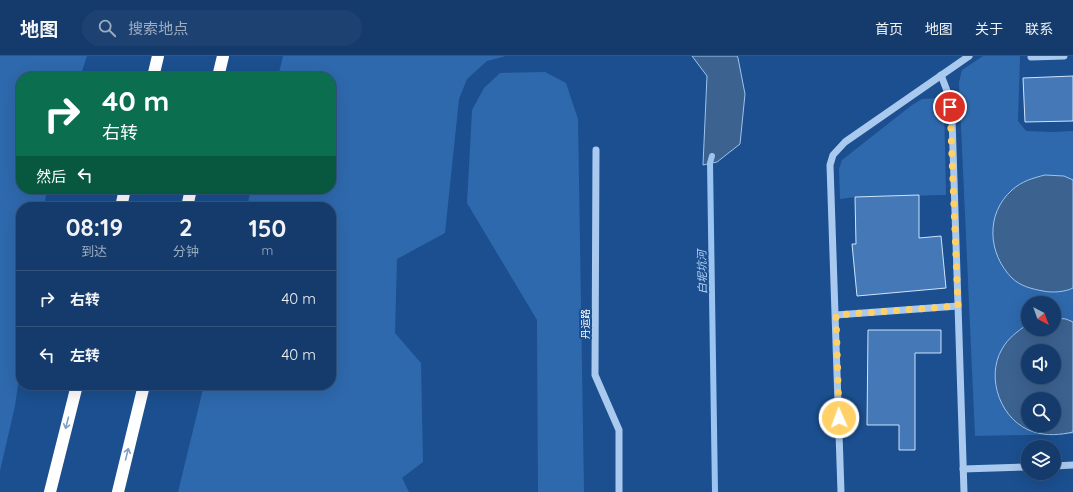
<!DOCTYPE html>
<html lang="zh">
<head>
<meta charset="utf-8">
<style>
	:root { --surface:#143b6b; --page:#1d4271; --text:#f1f3f6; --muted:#9dadc1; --line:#33557e }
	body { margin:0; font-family:Quicksand,"Noto Sans SC",sans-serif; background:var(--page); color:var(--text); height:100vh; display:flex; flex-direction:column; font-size:15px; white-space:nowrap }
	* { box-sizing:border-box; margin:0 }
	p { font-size:13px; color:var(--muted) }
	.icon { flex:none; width:22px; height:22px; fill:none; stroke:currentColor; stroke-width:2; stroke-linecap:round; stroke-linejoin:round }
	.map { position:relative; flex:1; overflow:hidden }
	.drawer { position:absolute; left:16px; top:146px; width:320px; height:188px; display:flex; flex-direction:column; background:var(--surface); border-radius:16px; box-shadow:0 4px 16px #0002,0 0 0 1px var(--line) }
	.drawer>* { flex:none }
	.banner { position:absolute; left:16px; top:16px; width:320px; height:122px; border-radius:16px; box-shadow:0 4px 16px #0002,0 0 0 1px var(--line); background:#0b6e4f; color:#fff; overflow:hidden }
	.needle { width:26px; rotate:139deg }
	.controls { position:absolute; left:1021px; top:240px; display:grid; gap:8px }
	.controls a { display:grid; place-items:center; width:40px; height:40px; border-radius:50%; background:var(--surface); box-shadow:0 4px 16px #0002,0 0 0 1px var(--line); font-size:20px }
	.pin { position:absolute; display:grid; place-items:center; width:34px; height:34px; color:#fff; margin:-17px; border:2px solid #fff; border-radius:50%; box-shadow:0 1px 4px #0007 }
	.me { position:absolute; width:44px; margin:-22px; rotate:358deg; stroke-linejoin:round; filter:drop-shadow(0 0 3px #0008) }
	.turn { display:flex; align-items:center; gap:14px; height:84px; padding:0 20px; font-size:18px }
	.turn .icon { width:52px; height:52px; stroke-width:2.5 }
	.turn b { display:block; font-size:28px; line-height:34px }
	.then { display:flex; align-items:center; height:38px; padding:0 20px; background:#0003; gap:8px; font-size:15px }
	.eta { display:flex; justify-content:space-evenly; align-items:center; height:68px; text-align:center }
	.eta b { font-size:24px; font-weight:700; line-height:28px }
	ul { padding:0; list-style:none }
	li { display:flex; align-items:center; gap:12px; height:56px; padding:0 20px; border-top:1px solid var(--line) }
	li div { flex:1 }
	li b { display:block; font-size:15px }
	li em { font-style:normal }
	header { display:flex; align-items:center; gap:24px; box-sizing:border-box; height:56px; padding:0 20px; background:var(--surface); border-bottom:1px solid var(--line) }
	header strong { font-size:19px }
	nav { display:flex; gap:22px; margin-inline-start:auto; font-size:14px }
	.search { width:280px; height:36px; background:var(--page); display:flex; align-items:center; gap:10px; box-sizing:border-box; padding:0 14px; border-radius:22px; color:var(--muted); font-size:15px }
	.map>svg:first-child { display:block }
	.green { fill:#2e69ad; fill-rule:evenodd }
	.water { fill:#3c6290; stroke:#9cc4f0; fill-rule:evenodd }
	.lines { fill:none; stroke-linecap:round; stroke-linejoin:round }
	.stream { stroke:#9cc4f0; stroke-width:6 }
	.building { fill:#4478b7; stroke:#cfe3fa }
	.minor { stroke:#a9c9ee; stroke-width:7 }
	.highway { stroke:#fff; stroke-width:12 }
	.oneway { stroke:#829ec1 }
	.route { stroke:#ffd166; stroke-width:7; stroke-dasharray:0 12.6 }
	.labels { text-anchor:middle; stroke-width:4; stroke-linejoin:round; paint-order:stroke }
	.street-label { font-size:10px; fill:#fff; stroke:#1b4f8f }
	.water-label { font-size:11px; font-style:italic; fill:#b5d3f5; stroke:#1b4f8f }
</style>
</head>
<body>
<header>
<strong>地图</strong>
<div class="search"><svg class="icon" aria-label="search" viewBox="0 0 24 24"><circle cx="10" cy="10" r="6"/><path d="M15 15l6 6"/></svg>搜索地点</div>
<nav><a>首页</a><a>地图</a><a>关于</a><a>联系</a></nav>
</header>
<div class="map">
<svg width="1073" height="436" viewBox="0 0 1073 436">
	<rect width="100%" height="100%" fill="#1b4f8f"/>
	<!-- green -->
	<g class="green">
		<path d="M0 0H87L80 21H21V133H47L44 151H21V307L15 350 0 415Z"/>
		<path d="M283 0H506L487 5 467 23 459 43 445 177 397 203 395 277 421 307 423 406 402 422 409 436H178L204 329H331V151H247L251 133H331V21H278Z"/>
		<path d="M983 0H1020L1018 65 1026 75 1051 76 1073 75V378L975 380 959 26 962 14ZM1028 247H1054V273H1028ZM1028 295H1054V321H1028ZM1028 343H1054V369H1028Z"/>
		<path d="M545 16 566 27 578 63 584 436H538L537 264 467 147 472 54 484 32 500 17Z"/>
		<path d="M940 42 944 45 946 139 855 141 840 143 839 113 842 104 912 49 922 43Z"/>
	</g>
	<!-- water -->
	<g class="water">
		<path d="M692 0H737L738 2 745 38 740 88 717 106 703 109 707 20Z"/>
		<path d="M1045 119 1064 120 1073 124V232C1065 236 1052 237 1043 235 1032 233 1020 230 1012 222 988 198 985 158 1012 134 1022 125 1033 122 1045 119Z"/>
		<path d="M1054 262 1066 263 1073 266V376C1060 379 1047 380 1034 376 1001 366 985 322 1002 293 1008 282 1018 275 1028 268V273H1054ZM1028 295H1054V321H1028ZM1028 343H1054V369H1028Z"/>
	</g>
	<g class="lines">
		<!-- stream -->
		<path class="stream" d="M712 100 710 107 715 436"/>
	</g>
	<!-- building -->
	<g class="building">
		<path d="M1073 20V65L1025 66 1023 22Z"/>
		<path d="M919 139V182L941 180 946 232 857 240 852 188H856L855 141Z"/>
		<path d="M868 274H941V297H915V394H899V369H867Z"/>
	</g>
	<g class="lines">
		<!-- minor -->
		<g class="minor">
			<path d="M1031 1 1064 0"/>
			<path d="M941 19 949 40 952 62 964 436"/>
			<path d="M596 94 595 319 619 374V436"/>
			<path d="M836 259 958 250"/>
			<path d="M1054 410 1073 409"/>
			<path d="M963 413 1028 411"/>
			<path d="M841 436 830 109 833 99 845 86 969 0"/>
		</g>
		<!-- highway -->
		<g class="highway">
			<path d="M153 21 158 0"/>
			<path d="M218 21 223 0"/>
			<path d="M121 151 125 133"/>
			<path d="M187 151 191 133"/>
			<path d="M50 436 77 329"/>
			<path d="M118 436 144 329"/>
		</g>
	</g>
	<!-- one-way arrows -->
	<defs><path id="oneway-shaft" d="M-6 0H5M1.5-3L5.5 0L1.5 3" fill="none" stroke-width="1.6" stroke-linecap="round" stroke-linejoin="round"/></defs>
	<g class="oneway">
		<use href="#oneway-shaft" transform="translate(67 367) rotate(104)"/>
		<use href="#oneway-shaft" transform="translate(127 398) rotate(-76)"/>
	</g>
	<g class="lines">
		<!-- route -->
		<path class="route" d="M839 362 836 259 958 250 950 51"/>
	</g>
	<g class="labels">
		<!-- street labels -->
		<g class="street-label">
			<text transform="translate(585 268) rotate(-90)" y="4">丹运路</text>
		</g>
		<!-- water labels -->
		<g class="water-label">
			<text transform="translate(702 216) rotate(-91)" y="4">白坭坑河</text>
		</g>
	</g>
</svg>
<div class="controls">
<a><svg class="needle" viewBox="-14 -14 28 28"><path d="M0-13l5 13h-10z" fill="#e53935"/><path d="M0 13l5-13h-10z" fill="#9dadc1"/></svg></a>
<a><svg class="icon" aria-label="sound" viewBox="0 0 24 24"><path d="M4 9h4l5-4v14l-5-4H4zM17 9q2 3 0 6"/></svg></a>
<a><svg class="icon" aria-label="search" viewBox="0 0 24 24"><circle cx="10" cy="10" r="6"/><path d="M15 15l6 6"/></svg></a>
<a><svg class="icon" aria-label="layers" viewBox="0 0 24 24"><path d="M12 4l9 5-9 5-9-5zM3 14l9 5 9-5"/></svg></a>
</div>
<div class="pin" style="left:950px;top:51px;background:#d93025"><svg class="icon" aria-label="arrive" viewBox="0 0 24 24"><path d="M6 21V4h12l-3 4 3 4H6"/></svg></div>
<svg class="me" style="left:839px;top:362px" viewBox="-20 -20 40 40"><circle r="17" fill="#ffd166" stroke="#fff" stroke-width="3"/><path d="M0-11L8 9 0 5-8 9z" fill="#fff"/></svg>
<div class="banner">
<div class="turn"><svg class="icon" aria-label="right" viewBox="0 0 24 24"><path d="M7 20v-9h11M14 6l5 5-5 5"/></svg><div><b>40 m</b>右转</div></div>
<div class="then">然后<svg class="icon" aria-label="left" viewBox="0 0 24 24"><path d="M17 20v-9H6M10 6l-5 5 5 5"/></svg></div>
</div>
<section class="drawer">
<div class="eta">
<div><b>08:19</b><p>到达</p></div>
<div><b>2</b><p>分钟</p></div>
<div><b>150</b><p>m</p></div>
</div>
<ul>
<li><svg class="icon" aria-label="right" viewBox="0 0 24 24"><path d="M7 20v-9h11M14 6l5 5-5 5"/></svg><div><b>右转</b></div><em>40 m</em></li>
<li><svg class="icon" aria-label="left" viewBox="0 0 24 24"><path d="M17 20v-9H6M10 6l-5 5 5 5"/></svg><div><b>左转</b></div><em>40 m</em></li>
</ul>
</section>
</div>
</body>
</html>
